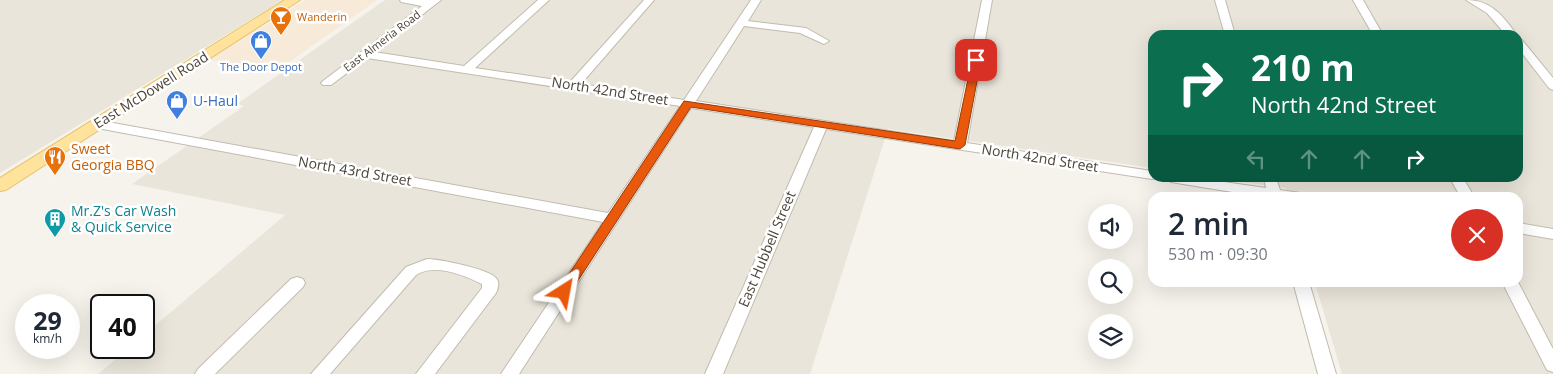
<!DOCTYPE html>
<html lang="en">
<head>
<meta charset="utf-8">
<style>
	:root { --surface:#fff; --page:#f6f6f7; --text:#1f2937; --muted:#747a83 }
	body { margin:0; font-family:"Open Sans",sans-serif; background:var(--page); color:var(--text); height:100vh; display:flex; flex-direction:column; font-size:19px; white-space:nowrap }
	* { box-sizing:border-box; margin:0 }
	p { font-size:16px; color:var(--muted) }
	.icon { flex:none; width:28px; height:28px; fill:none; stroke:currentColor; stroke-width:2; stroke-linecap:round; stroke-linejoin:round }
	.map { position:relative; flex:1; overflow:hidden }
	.sheet { position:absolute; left:1148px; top:192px; width:375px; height:95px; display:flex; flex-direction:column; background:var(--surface); border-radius:15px; box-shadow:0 5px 20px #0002 }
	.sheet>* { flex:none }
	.hud { position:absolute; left:1148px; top:30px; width:375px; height:152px; border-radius:15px; box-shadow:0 5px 20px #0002; background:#0b6e4f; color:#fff; overflow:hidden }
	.fabs { position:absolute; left:1088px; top:204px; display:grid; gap:10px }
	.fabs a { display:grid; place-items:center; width:45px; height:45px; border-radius:50%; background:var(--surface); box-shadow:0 5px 20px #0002; font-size:25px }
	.speed { position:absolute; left:15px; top:294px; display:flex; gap:10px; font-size:25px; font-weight:700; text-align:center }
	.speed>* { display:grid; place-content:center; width:65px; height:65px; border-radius:50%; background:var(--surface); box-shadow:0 5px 20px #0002; line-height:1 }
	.speed small { font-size:12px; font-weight:400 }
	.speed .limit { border:2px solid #111; border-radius:8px; background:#fff; color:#111 }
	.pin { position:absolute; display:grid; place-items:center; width:42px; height:42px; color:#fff; margin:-21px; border-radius:10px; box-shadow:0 2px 8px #0006 }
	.me { position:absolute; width:55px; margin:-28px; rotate:34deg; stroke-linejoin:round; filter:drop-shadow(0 0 4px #0008) }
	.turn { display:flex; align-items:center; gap:18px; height:105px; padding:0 20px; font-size:22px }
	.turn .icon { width:65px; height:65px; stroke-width:2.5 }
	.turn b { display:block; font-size:35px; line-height:42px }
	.lanes { display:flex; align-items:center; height:48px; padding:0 20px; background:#0003; justify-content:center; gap:25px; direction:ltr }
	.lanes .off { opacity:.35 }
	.round { display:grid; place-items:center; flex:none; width:52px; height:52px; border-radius:26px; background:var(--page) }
	.headline { display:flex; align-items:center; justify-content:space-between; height:85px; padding:0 20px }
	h1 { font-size:30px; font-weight:600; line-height:38px }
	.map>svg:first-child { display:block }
	.residential { fill:#eae5da }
	.commercial { fill:#f7ead8 }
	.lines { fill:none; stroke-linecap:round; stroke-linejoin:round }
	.minor-casing { stroke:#c2bbae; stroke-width:2 }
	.major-casing { stroke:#e6c16a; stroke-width:2 }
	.minor { fill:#fff; fill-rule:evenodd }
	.major { fill:#ffe39c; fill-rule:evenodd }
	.route { fill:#ea580c; stroke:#983908 }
	.labels { text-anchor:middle; stroke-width:5; stroke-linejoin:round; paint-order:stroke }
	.far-food-label { font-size:11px; fill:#c56008; stroke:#fff; text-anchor:start }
	.far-street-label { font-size:11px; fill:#4b4439; stroke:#fff }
	.far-shop-label { font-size:11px; fill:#366cbe; stroke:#fff }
	.street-label { font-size:14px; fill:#4b4439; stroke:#fff }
	.shop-label { font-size:14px; fill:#366cbe; stroke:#fff; text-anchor:start }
	.food-label { font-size:14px; fill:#c56008; stroke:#fff; text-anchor:start }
	.culture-label { font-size:14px; fill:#0d838f; stroke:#fff; text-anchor:start }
</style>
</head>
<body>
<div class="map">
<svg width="1553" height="374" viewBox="0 0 1553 374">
	<rect width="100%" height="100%" fill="#f6f3ec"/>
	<!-- residential -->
	<g class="residential">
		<path d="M0 0H283L0 173Z"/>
		<path d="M385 0H1553V374H1342L1315 283 1518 282V198L1289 197 1286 188 1213 178H1518V35H1152V168L888 129 810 374H98L129 348H144V335L285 215 132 184 244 106 237 104Z"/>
	</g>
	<!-- commercial -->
	<path class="commercial" d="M305 0H377L278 70 210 60Z"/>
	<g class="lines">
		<!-- minor casing -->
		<g class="minor-casing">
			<g id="minor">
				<path d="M400 0H441L374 52 464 66 538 0H549L475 68 570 82 644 0H654L581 84 684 100 751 0H761L748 21 806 28 829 41 824 44 800 33 744 26 696 101 954 141 982 0H992L967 143 1152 171V178H1157L1152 179 826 129 723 374H705L814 127 691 108 519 374H501L603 222 97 128 91 124 97 120 608 213 680 106 367 58 331 85H323L321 83 323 81 422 6 401 2Z"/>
				<path d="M1215 0H1225L1235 35H1225Z"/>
				<path d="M1353 0H1363L1383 35H1373Z"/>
				<path d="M1466 0C1491 0 1503 16 1517 35H1506L1487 13Z"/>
				<path d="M1518 39 1522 40 1553 78V90L1549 88 1518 48Z"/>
				<path d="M1164 178H1196L1266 188 1264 178H1276L1280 190 1307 194 1314 198H1269L1171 182Z"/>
				<path d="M1450 178H1463L1475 198H1461Z"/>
				<path d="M1518 223 1553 229V239L1518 233Z"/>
				<path d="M427 259C439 259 489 269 496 278 500 282 498 289 496 293L435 374H416L482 288V284C464 275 434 263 416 275L330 374H311L406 267Z"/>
				<path d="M297 277 303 279 305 283 303 287 215 374H195L198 369 291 279Z"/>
				<path d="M1293 282H1309L1336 374H1318Z"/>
				<path d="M1502 282H1518L1553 349V372L1547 370Z"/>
			</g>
		</g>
		<!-- major casing -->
		<g class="major-casing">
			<path id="major" d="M285 0H300L6 190 0 191V178Z"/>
		</g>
		<!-- minor -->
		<use href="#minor" class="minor"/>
		<!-- major -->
		<use href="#major" class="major"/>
	</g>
	<!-- route -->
	<path class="route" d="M976 58 981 60 965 145 960 149 691 107 568 296H559L557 292 684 101 955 141 972 60Z"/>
	<!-- icons -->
	<defs>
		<g id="bar-pin" transform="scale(1.125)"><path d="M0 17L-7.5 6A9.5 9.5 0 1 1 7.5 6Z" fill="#e8710a" stroke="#fff"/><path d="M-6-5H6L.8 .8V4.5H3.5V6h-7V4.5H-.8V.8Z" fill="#fff"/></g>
		<g id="shop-pin" transform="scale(1.125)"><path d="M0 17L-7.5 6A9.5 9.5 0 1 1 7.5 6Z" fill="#3f7fe0" stroke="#fff"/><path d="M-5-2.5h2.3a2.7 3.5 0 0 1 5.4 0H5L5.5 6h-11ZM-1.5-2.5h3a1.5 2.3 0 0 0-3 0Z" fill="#fff"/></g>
		<g id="restaurant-pin" transform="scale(1.125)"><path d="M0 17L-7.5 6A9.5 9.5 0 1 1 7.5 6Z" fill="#e8710a" stroke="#fff"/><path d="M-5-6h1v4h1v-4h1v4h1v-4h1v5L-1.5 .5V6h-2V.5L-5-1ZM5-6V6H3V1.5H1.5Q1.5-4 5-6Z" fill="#fff"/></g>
		<g id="building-pin" transform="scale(1.125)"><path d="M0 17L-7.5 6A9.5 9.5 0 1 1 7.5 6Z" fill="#0f9aa8" stroke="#fff"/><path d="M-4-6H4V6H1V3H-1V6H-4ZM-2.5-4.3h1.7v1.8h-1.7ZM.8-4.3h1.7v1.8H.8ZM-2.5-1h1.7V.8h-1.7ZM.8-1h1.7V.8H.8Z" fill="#fff"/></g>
	</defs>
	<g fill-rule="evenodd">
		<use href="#bar-pin" x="281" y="17"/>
		<use href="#shop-pin" x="261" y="41"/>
		<use href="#shop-pin" x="177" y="101"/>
		<use href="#restaurant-pin" x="55" y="157"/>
		<use href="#building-pin" x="55" y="219"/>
	</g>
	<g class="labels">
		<!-- far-food labels -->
		<g class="far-food-label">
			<text x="297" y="21">Wanderin</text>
		</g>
		<!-- far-street labels -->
		<g class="far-street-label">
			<text transform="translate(382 41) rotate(-37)" y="4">East Almeria Road</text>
		</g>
		<!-- far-shop labels -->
		<g class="far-shop-label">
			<text x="261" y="71">The Door Depot</text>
		</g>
		<!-- street labels -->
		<g class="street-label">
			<text transform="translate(151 90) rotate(-32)" y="5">East McDowell Road</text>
			<text transform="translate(610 91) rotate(9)" y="5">North 42nd Street</text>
			<text transform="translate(1040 158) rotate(9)" y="5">North 42nd Street</text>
			<text transform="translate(355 171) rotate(10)" y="5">North 43rd Street</text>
			<text transform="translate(767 249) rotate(-67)" y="5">East Hubbell Street</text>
		</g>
		<!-- shop labels -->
		<g class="shop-label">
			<text x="193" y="106">U-Haul</text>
		</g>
		<!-- food labels -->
		<g class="food-label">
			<text x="71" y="154">Sweet<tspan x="71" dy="16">Georgia BBQ</tspan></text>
		</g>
		<!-- culture labels -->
		<g class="culture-label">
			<text x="71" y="216">Mr.Z's Car Wash<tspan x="71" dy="16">&amp; Quick Service</tspan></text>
		</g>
	</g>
</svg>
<div class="fabs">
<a><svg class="icon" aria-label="sound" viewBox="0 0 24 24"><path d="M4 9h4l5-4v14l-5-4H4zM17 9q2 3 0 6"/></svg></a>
<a><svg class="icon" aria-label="search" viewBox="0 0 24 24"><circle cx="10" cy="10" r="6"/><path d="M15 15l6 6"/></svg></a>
<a><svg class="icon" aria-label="layers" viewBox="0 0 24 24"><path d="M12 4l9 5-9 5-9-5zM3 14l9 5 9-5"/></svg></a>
</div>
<div class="speed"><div>29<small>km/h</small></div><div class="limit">40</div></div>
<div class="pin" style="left:976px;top:60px;background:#d93025"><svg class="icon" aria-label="arrive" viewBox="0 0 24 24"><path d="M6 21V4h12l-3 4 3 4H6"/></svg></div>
<svg class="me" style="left:564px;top:292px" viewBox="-20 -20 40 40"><path d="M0-17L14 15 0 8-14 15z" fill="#ea580c" stroke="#fff" stroke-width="4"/></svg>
<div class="hud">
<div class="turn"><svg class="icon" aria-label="right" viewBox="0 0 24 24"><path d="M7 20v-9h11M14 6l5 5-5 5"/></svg><div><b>210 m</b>North 42nd Street</div></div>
<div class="lanes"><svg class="icon off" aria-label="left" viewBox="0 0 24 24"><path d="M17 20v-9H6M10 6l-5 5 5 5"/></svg><svg class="icon off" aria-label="ahead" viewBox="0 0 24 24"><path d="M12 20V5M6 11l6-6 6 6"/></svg><svg class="icon off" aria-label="ahead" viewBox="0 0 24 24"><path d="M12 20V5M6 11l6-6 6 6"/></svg><svg class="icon" aria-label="right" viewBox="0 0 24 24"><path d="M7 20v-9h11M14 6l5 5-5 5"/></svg></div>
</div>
<section class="sheet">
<div class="headline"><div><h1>2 min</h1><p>530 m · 09:30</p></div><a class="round" style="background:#d93025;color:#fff"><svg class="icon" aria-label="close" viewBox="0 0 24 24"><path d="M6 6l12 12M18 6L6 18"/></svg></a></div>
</section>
</div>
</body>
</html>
